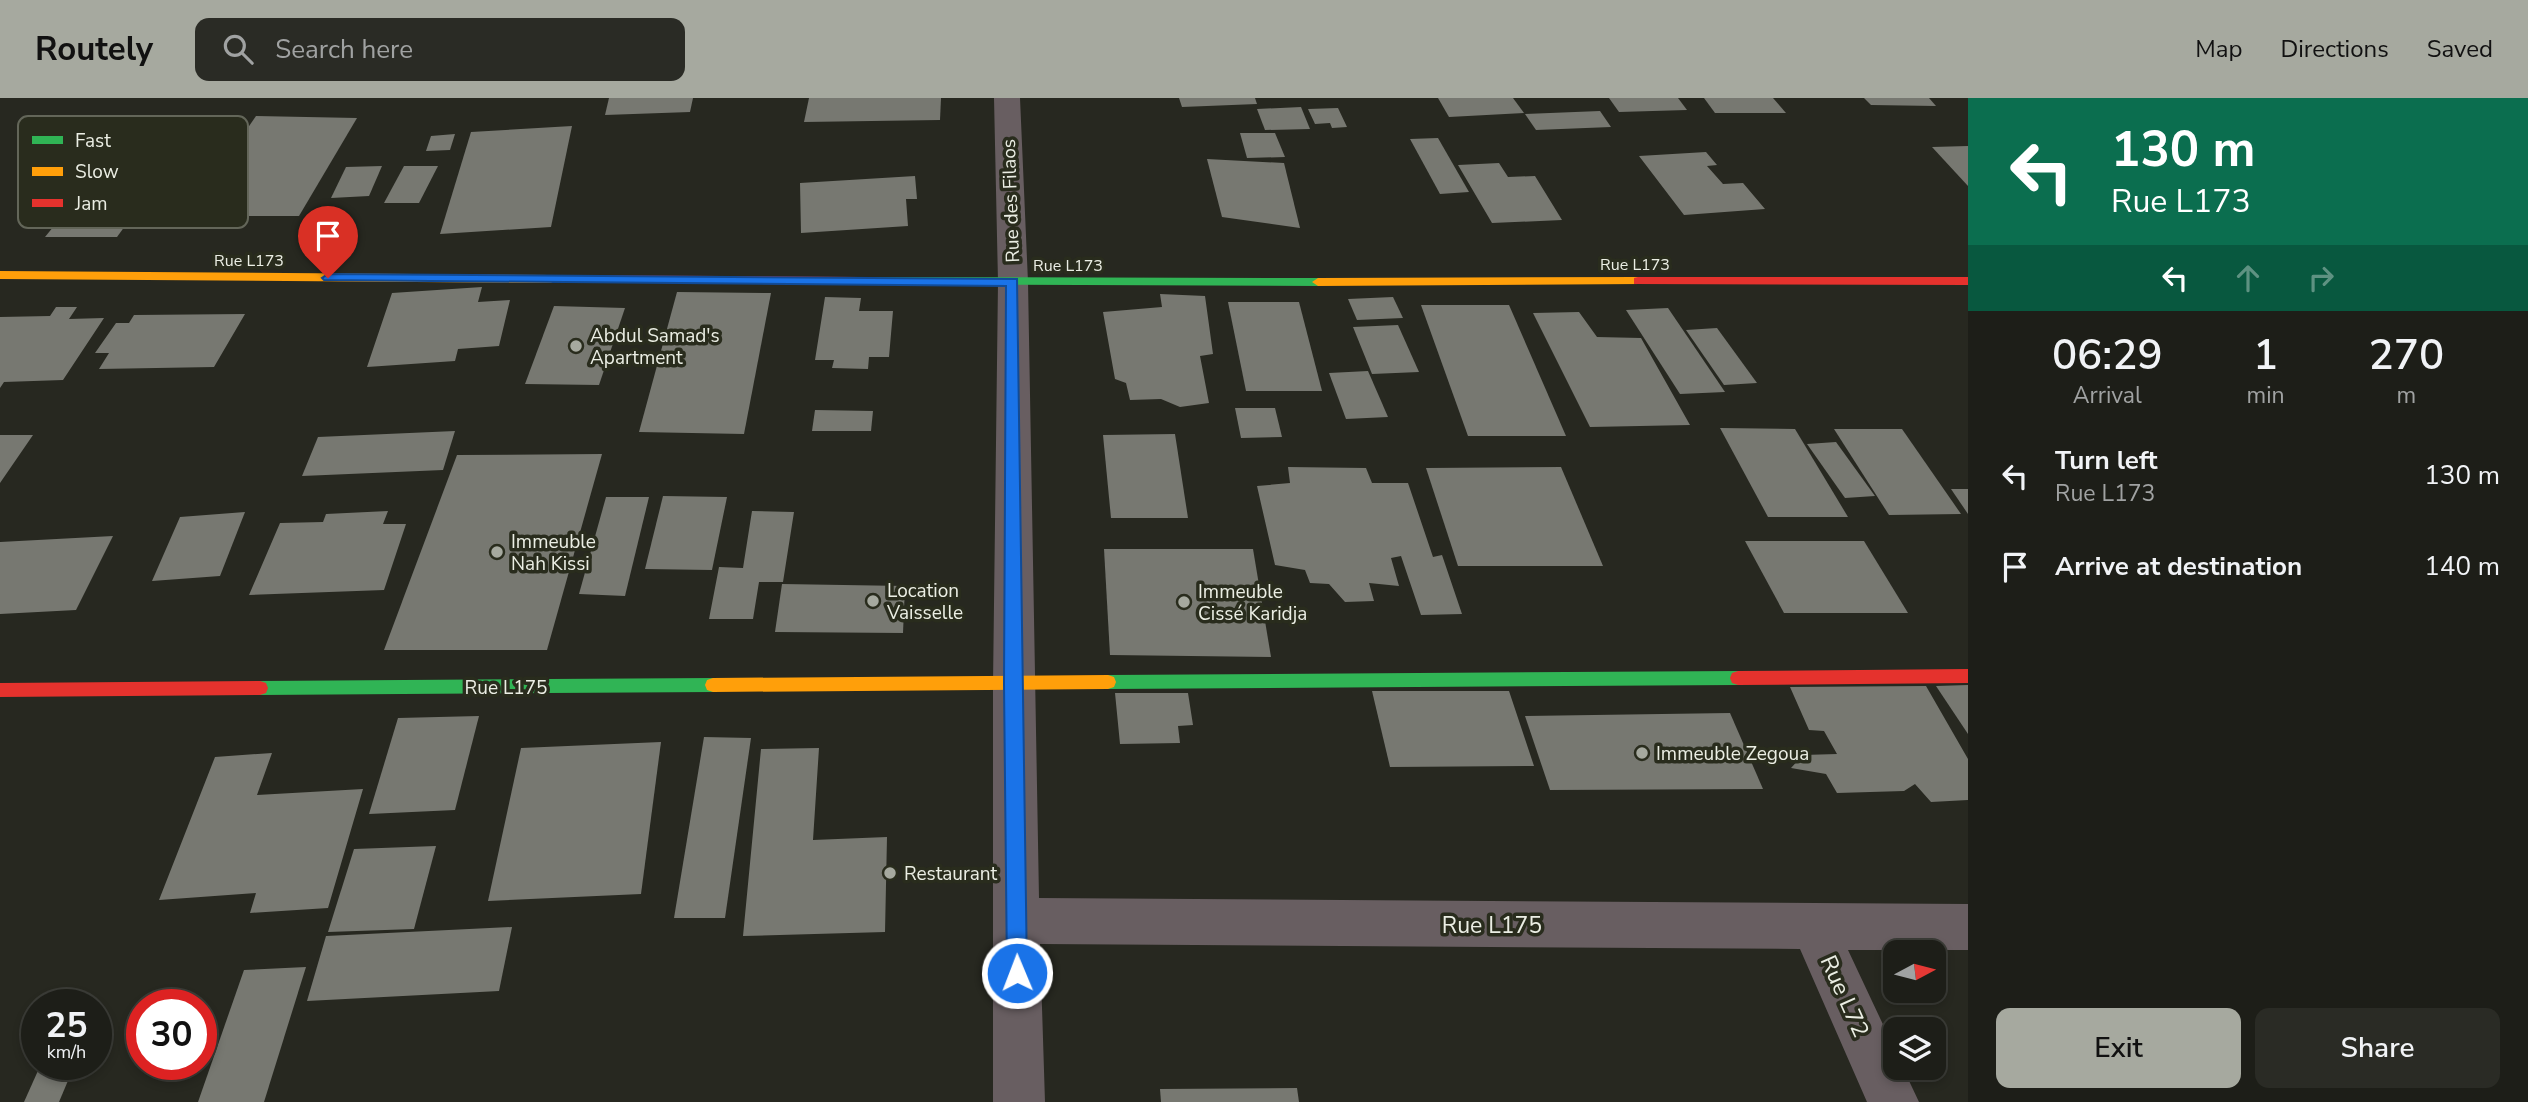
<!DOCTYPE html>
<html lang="en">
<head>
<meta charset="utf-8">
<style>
	:root { --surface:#1d1e18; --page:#2a2b25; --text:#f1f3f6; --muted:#a0a2a2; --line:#3b3c37; --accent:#a6a99f }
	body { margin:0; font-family:"Nunito Sans",sans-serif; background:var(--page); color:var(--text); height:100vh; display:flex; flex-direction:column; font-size:26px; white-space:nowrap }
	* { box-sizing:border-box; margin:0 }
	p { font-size:23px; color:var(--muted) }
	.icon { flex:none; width:38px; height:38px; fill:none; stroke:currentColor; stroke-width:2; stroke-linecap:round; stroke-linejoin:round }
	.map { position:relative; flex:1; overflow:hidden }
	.details { display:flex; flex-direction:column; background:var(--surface); width:560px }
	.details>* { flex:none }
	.guide { background:#0b6e4f; color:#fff; overflow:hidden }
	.needle { width:46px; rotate:83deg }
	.fabs { position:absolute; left:1883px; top:842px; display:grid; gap:14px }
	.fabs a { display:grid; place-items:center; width:63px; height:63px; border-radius:14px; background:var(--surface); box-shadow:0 4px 10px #0003,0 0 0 2px var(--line); font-size:35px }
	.speed { position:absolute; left:21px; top:891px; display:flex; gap:14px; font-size:35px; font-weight:700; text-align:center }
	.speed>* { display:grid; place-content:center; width:91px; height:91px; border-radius:50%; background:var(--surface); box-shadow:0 4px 10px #0003,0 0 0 2px var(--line); line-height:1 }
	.speed small { font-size:18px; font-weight:400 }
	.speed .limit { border:10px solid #d22; background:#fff; color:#111 }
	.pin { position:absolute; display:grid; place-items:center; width:60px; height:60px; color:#fff; margin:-72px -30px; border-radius:50% 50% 50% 0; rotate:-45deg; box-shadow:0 0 7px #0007 }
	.pin .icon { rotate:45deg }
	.me { position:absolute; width:77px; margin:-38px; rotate:359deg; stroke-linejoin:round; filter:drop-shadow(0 0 5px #0008) }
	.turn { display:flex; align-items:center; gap:24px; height:147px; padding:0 28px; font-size:32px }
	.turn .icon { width:91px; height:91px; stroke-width:2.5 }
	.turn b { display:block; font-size:49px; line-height:60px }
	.lanes { display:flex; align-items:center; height:66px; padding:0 28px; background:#0003; justify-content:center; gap:35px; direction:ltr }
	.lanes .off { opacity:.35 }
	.eta { display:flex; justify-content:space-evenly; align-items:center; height:119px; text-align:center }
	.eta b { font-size:42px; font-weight:600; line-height:49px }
	.button { display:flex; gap:14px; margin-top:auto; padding:14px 28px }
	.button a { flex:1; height:80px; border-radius:14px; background:var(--accent); color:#111; font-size:28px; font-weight:600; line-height:80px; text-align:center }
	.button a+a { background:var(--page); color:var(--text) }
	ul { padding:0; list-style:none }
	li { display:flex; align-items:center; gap:21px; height:91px; padding:0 28px }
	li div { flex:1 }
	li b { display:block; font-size:26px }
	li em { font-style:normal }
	header { display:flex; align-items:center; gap:42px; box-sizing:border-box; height:98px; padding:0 35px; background:var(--accent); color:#111 }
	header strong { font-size:33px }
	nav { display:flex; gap:38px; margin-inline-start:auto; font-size:24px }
	.search { width:490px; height:63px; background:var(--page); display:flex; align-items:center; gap:18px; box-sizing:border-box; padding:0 24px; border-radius:14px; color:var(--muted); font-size:26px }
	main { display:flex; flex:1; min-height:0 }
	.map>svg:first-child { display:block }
	.building { fill:#777871 }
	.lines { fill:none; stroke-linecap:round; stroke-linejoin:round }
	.street { fill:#685e61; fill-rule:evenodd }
	.fast { fill:#30b455; fill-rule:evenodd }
	.slow { fill:#ff9f0a; fill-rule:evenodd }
	.jam { fill:#e5322d; fill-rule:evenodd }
	.route { fill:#1a73e8; stroke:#114b97; stroke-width:2 }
	.poi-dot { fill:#a6a99f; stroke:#292c1d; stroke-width:2.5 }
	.labels { text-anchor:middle; stroke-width:7; stroke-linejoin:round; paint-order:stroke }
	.far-street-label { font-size:16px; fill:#ebeee4; stroke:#292c1d }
	.street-label { font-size:19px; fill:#ebeee4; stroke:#292c1d }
	.poi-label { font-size:19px; fill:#ebeee4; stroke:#292c1d; text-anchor:start }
	.near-street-label { font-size:23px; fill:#ebeee4; stroke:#292c1d }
	.key { fill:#292c1d; stroke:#636659; stroke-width:2 }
	.key-label { font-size:19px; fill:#ebeee4 }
</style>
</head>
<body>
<header>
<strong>Routely</strong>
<div class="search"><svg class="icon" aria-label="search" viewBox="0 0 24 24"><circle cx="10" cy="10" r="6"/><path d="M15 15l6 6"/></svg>Search here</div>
<nav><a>Map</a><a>Directions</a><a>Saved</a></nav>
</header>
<main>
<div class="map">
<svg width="1968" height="1004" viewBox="0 0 1968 1004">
	<rect width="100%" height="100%" fill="#272820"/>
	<!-- building -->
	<g class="building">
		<path d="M609 0H693L690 14 605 17Z"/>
		<path d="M809 0H941L940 22 804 24Z"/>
		<path d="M1179 0H1255L1257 6 1182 9Z"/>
		<path d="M1438 0H1513L1524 15 1449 19Z"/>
		<path d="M1609 0H1678L1687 12 1619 14Z"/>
		<path d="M1704 0H1773L1786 15H1715Z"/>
		<path d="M1864 0H1929L1936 8 1871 7Z"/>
		<path d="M1301 9 1310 31 1265 32 1257 11Z"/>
		<path d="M1338 10 1347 29 1332 30 1330 25 1315 26 1308 11Z"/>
		<path d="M1600 13 1611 29 1536 32 1525 16Z"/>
		<path d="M256 18 357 20 299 118H187Z"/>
		<path d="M572 28 551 129 440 136 471 34Z"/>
		<path d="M1240 35H1275L1285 59 1247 60Z"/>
		<path d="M455 36 450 52 426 53 431 38Z"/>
		<path d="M1438 40 1469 94 1440 96 1410 41Z"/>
		<path d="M1968 48V88L1932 49Z"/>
		<path d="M1706 54 1717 67 1707 68 1723 86 1743 85 1765 111 1684 117 1639 58Z"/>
		<path d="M1207 61 1284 65 1300 130 1222 119Z"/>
		<path d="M1499 65 1508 79 1535 78 1562 122 1492 125 1458 67Z"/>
		<path d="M382 68 369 98 331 100 346 69Z"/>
		<path d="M404 68H438L419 105H384Z"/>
		<path d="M915 78 917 101H906L908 128 801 135 800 85Z"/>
		<path d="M133 117 117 139H45L62 118Z"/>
		<path d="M482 189 478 204 510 202 499 248 458 251 455 263 367 269 392 195Z"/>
		<path d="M677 194 771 195 744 336 639 334Z"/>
		<path d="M1160 196 1205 198 1213 256 1200 258 1209 305 1180 309 1161 301 1130 302 1126 285 1115 281 1103 214 1162 209Z"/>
		<path d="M825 199 861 200 859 213H893L889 259H869L868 271 832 270 834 262H815Z"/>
		<path d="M1393 199 1403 220 1357 222 1348 201Z"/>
		<path d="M1228 204H1299L1322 293H1246Z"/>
		<path d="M1421 207H1509L1566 338H1468Z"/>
		<path d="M554 208 625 210 599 287 525 286Z"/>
		<path d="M56 209H77L69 221 104 220 63 282 4 284 0 290V219L50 218Z"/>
		<path d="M1668 210 1725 294 1680 296 1626 212Z"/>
		<path d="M1579 214 1597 239 1641 240 1690 327 1590 329 1533 215Z"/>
		<path d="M245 216 214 269 99 271 109 255H95L116 225H129L134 217Z"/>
		<path d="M1398 227 1419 274 1372 276 1353 229Z"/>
		<path d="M1717 230 1757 285 1724 287 1686 232Z"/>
		<path d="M1368 273 1388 319 1346 321 1329 275Z"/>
		<path d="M1235 310H1275L1282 339 1241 340Z"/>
		<path d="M815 312 873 313 871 333H812Z"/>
		<path d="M1720 330 1795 331 1848 419H1768Z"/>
		<path d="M1834 331H1902L1961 416 1889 417Z"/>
		<path d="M455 333 443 372 302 378 318 339Z"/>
		<path d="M1175 336 1188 420H1111L1103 337Z"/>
		<path d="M0 337H33L0 385Z"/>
		<path d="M1836 344 1875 398 1845 400 1807 346Z"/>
		<path d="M602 356 547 552H384L457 357Z"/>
		<path d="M1288 369 1366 370 1372 385H1408L1433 459 1442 457 1462 516 1421 517 1401 458 1391 460 1399 488 1369 485 1374 503 1345 504 1329 486 1310 485 1305 472 1275 467 1257 388 1290 385Z"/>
		<path d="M1561 369 1603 468H1458L1426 370Z"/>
		<path d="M1951 391H1968V416Z"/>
		<path d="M663 398 727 399 712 472 645 471Z"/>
		<path d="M606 399H649L625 498 579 496Z"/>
		<path d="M388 413 383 426H406L384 492 249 497 280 425 323 424 326 416Z"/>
		<path d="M752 413 794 414 783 484H759L753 521H709L719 469 743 470Z"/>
		<path d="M245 414 220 478 152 483 180 419Z"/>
		<path d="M113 438 76 512 0 516V444Z"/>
		<path d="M1745 443H1864L1908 515H1784Z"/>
		<path d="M1104 451H1253L1271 559 1110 557Z"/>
		<path d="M782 486 905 488 903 535 775 534Z"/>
		<path d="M1968 587V636L1936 588Z"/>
		<path d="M1926 588 1968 661V702L1931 704 1915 686 1904 693 1837 695 1826 676 1791 670 1803 657 1837 656 1824 633 1809 632 1790 589Z"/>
		<path d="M1372 593H1509L1534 668 1390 669Z"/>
		<path d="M1115 595H1188L1193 627 1178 628 1180 645 1120 646Z"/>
		<path d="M1730 615 1763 691 1550 692 1525 618Z"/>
		<path d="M479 618 455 712 369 716 398 620Z"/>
		<path d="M704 639 751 640 725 820H674Z"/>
		<path d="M661 644 641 796 488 803 521 650Z"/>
		<path d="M819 650 813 742 887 739 885 834 743 838 761 651Z"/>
		<path d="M272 655 257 697 363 691 328 810 250 815 256 795 159 802 215 659Z"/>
		<path d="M436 748 414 831 328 834 354 751Z"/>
		<path d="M512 829 499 893 307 903 326 838Z"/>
		<path d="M306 869 264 1004H198L244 872Z"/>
		<path d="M41 966H75L59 1004H24Z"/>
		<path d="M1297 990 1299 1004H1161L1160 991Z"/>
	</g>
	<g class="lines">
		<!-- street -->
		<path class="street" d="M994 0H1020L1028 184 1039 800 1968 806V852H1848L1895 952V970H1903L1919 1004H1867L1800 851 1040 846 1045 1004H993V586L998 184Z"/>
		<!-- fast -->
		<g class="fast">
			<path d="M861 179 1318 180 1324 184 1318 188 857 186 855 183Z"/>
			<path d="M1738 573 1744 575 1746 580 1744 585 1738 587 1108 591 1102 589 1100 584 1102 579 1108 577Z"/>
			<path d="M713 580 719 582 721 587 719 592 713 594 260 597 254 595 252 590 254 585 260 583Z"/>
		</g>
		<!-- slow -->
		<g class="slow">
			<path d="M0 173 551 177 557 181 551 185 0 181Z"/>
			<path d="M1638 179 1642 180V186L1318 188 1312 184 1318 180Z"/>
			<path d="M1108 577 1114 579 1116 584 1114 589 1108 591 713 594 707 592 705 587 707 582 713 580Z"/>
		</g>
		<!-- jam -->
		<g class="jam">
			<path d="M551 177 861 179 867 183 861 187 547 184V178Z"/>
			<path d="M1638 179H1968V187L1634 186V180Z"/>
			<path d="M1968 571V585L1738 587 1732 585 1730 580 1732 575 1738 573Z"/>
			<path d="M260 583 266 585 268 590 266 595 260 597 0 599V585Z"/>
		</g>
	</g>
	<!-- route -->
	<path class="route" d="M328 176 1017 181 1027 875 1024 882 1017 885 1010 882 1007 875 1004 586 1006 188 324 182 322 180Z"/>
	<!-- markers -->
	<g class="poi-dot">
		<circle cx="576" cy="248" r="7"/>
		<circle cx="497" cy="454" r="7"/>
		<circle cx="873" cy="503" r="7"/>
		<circle cx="1184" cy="504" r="7"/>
		<circle cx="1642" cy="655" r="7"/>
		<circle cx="890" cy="775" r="7"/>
	</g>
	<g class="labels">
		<!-- far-street labels -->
		<g class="far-street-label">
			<text x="249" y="168">Rue L173</text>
			<text x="1635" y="172">Rue L173</text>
			<text x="1068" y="173">Rue L173</text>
		</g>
		<!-- street labels -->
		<g class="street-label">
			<text transform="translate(1010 103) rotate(-92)" y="7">Rue des Filaos</text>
			<text x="506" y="596">Rue L175</text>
		</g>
		<!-- poi labels -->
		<g class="poi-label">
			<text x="590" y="244">Abdul Samad's<tspan x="590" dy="22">Apartment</tspan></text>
			<text x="511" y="450">Immeuble<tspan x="511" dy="22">Nah Kissi</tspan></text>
			<text x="887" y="499">Location<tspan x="887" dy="22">Vaisselle</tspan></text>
			<text x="1198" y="500">Immeuble<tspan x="1198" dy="22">Cissé Karidja</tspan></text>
			<text x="1656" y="662">Immeuble Zegoua</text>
			<text x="904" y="782">Restaurant</text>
		</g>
		<!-- near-street labels -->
		<g class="near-street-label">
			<text x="1492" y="835">Rue L175</text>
			<text transform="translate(1845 898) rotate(66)" y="8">Rue L72</text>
		</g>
	</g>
	<!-- legend -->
	<rect x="18" y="18" width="230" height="112" rx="10" class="key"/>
	<rect x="32" y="38" width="31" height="8" fill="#30b455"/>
	<rect x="32" y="69" width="31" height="9" fill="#ff9f0a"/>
	<rect x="32" y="101" width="31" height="8" fill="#e5322d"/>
	<g class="key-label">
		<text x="75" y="49">Fast</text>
		<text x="75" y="80">Slow</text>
		<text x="75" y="112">Jam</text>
	</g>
</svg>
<div class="fabs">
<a><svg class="needle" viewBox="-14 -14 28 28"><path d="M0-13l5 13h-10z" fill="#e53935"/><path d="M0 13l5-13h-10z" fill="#a0a2a2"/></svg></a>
<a><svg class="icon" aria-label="layers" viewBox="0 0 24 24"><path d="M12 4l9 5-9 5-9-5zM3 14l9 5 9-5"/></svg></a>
</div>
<div class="speed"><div>25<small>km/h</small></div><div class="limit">30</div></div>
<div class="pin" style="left:328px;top:180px;background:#d93025"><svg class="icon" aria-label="arrive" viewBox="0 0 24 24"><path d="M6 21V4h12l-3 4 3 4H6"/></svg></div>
<svg class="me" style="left:1017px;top:875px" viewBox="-20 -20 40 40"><circle r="17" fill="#1a73e8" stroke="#fff" stroke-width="3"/><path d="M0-11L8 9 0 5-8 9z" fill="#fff"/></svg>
</div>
<section class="details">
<div class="guide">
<div class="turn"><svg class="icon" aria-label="left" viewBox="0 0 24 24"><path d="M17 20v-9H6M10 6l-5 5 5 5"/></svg><div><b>130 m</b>Rue L173</div></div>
<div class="lanes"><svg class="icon" aria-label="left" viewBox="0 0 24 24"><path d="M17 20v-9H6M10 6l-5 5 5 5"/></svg><svg class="icon off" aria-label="ahead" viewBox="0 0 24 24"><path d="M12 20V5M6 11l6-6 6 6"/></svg><svg class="icon off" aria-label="right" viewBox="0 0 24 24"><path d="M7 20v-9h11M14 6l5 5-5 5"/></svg></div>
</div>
<div class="eta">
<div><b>06:29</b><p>Arrival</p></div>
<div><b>1</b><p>min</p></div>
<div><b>270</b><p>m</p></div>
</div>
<ul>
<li><svg class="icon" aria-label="left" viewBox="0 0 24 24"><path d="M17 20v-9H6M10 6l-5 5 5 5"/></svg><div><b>Turn left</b><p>Rue L173</p></div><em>130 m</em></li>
<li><svg class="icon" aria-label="arrive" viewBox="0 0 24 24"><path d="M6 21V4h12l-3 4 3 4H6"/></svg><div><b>Arrive at destination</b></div><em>140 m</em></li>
</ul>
<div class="button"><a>Exit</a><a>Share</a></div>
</section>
</main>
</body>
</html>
